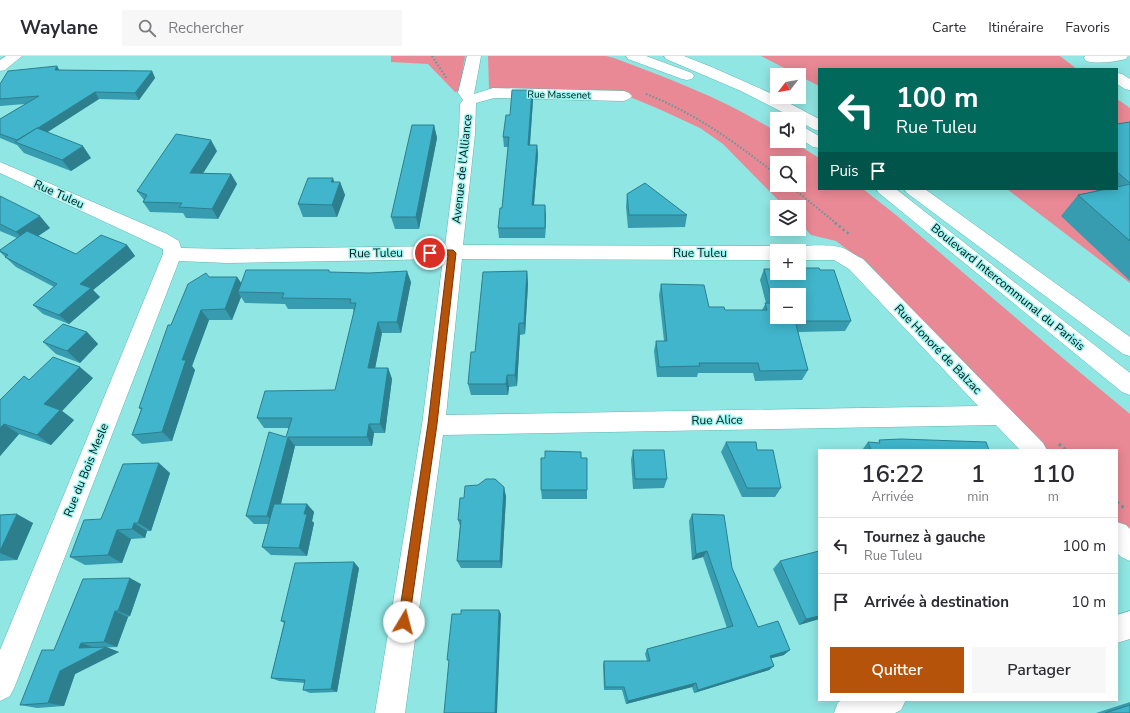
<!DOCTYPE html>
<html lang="fr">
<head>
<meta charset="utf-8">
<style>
	:root { --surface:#fff; --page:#f7f7f7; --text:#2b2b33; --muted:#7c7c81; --line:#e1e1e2; --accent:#b45309 }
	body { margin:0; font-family:"Nunito Sans",sans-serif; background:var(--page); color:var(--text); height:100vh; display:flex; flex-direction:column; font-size:15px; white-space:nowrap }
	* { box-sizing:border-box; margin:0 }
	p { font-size:13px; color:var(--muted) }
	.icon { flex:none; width:22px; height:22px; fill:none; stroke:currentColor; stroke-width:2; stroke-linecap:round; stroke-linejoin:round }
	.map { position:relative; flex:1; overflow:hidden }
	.drawer { position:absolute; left:818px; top:393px; width:300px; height:252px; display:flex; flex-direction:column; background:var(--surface); border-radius:0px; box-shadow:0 2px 10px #0003 }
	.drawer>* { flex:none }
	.hud { position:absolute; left:818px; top:12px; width:300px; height:122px; border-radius:0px; box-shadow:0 2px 10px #0003; background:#00695c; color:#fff; overflow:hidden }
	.needle { width:26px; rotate:239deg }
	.fabs { position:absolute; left:770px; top:12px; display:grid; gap:8px }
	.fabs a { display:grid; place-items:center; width:36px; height:36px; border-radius:0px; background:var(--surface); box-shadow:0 2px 10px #0003; font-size:20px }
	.pin { position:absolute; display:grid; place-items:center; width:34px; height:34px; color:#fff; margin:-17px; border:2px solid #fff; border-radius:50%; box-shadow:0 1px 4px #0007 }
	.me { position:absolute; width:44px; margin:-22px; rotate:8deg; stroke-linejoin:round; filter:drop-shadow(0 0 3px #0008) }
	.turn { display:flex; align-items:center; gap:14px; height:84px; padding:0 12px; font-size:18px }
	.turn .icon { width:52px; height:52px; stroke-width:2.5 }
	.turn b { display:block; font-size:28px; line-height:34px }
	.then { display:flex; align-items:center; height:38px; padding:0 12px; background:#0003; gap:8px; font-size:15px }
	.eta { display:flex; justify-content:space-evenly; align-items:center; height:68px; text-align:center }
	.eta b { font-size:24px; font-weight:600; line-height:28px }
	.button { display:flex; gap:8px; margin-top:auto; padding:8px 12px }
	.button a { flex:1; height:46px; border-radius:0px; background:var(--accent); color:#fff; font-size:16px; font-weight:600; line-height:46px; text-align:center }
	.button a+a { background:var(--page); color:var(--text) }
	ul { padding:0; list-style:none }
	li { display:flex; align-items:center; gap:12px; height:56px; padding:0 12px; border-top:1px solid var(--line) }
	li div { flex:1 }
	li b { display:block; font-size:15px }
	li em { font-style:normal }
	header { display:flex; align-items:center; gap:24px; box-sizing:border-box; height:56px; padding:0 20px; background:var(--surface); border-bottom:1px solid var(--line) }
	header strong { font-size:19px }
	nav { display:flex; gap:22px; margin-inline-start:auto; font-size:14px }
	.search { width:280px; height:36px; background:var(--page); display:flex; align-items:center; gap:10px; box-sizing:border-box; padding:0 14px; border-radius:0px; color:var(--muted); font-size:15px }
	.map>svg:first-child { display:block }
	.green { fill:#e98995; fill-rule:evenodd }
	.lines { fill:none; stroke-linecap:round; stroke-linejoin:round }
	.minor-casing { stroke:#5fb5b3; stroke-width:1 }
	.trunk-casing { stroke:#5fb5b3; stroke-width:1 }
	.path-far2 { stroke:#5c9b99; stroke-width:2; stroke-dasharray:1.5 2; stroke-linecap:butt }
	.path-far1 { stroke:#5c9b99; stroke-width:2.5; stroke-dasharray:2 3; stroke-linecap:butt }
	.path { stroke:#5c9b99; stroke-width:3; stroke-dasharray:2.5 3.5; stroke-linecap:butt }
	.minor { fill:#fff; fill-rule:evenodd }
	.trunk { fill:#fff; fill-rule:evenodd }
	.wall { fill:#379caf }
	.shaded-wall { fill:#2d7f8e }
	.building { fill:#40b5cb; stroke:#2d7f8e; fill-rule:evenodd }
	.route { fill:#b45309; stroke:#753606 }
	.labels { text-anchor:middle; stroke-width:3; stroke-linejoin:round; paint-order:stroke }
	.far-street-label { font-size:10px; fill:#001817; stroke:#9df4f0 }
	.street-label { font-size:12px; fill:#001817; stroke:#9df4f0 }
</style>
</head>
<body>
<header>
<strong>Waylane</strong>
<div class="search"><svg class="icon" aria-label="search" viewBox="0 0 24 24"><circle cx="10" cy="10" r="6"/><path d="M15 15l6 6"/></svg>Rechercher</div>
<nav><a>Carte</a><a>Itinéraire</a><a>Favoris</a></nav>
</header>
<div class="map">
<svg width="1130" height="657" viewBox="0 0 1130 657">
	<rect width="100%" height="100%" fill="#90e6e3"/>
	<!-- green -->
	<g class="green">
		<path d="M391 0H465L459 35 455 36 428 8 391 6Z"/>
		<path d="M488 0H606L614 2C670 23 726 44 777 76V85H792L819 102V133H863L896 159 1065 304 1130 358V480L1117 467V394H1045L852 197 836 185 811 179 799 166V151H785L723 88 700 72 659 53 618 36 599 34 489 33ZM777 107H799V129H777Z"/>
		<path d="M761 0H1060L1077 13H819V30Z"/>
		<path d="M1117 43 1130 52V227L1007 133H1117Z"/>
	</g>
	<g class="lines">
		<!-- minor casing -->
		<g class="minor-casing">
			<g id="minor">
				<path d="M6 0H22L5 14 0 15V4Z"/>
				<path d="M467 0H481L474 38 493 32 624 35 629 37 632 40 629 43 624 45 494 42 476 47 475 78 463 189 777 190 784 192 785 195H777V204L462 203 446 359 978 350 849 213 834 204H799V195H791L792 192C803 189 832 188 843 192 850 195 856 200 863 203L1043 387 1047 394H1020L996 369 443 379 405 657H375L422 369 443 203 228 207 179 205 15 630 10 640 0 645V594L163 198V193L0 117V106L167 178 179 185 181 192 228 193 445 190 459 78 460 48 463 44 458 37Z"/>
				<path d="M1085 0H1128L1126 3C1114 6 1098 8 1086 5L1084 2Z"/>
				<path d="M1117 17 1122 18 1130 23V34L1125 33 1117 28Z"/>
				<path d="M1117 466 1126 469 1130 473V505L1121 501 1117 497Z"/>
				<path d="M1130 555V583L1117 587V559Z"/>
				<path d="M844 644H906L901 654 895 657H834L838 646Z"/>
			</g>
		</g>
		<!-- trunk casing -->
		<g class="trunk-casing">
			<g id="trunk">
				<path d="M626 0H646L692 17 694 20 692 23 687 24 682 23 628 3Z"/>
				<path d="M664 0H684L714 12 770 37 819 63V75L813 73 799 65V63H796L741 35 666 3Z"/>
				<path d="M799 70 805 72 819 80V92L813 91 799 82Z"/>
				<path d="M876 133H896L1130 317V339L1122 336 879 137Z"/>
				<path d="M904 133H925L1130 281V300L1123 298 907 137Z"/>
			</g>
		</g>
		<!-- path-far2 -->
		<g class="path-far2">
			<path d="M432 0 447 23"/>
			<path d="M646 38C695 57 736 87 777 119"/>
			<path d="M789 129 837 168"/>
		</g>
		<!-- path-far1 -->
		<path class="path-far1" d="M835 167 849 178"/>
		<!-- path -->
		<g class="path">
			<path d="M1059 388 1066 394"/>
			<path d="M1117 446 1124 452"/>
		</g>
		<!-- minor -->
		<use href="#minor" class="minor"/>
		<!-- trunk -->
		<use href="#trunk" class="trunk"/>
	</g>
	<!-- wall -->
	<g class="wall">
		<path d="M57 10 59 14 152 15 155 22 139 44 99 43 47 76 91 102 71 115 24 97 17 89 0 82V63L25 48 0 50V28Z"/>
		<path d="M532 34 533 44 530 89H537L538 99 534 149 546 159 545 182H499L498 172 502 152 508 91H504L503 81 510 59Z"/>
		<path d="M1130 66V225L1061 160 1078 139 1096 135 1094 133H1117V68Z"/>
		<path d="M434 69 437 82 419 173H395L391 161Z"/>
		<path d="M217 95 203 117 231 118 237 128 218 163 186 162 183 157 150 156 143 146 144 144 137 135Z"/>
		<path d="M334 126H340L345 139 337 161H303L298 148Z"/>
		<path d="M627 138 687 159 685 171 628 172 626 151Z"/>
		<path d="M0 140 50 172 38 180 76 198 127 189 135 200 93 234 100 241 69 268 43 258 33 249 54 231 16 211 0 196V194L17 182 0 175Z"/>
		<path d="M764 213 820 214 851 265 845 275 798 276 808 314 802 324 755 325 753 317H698L697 321H657L654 295 656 285H664L659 239 661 228 709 251 725 254H762L766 247 760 224Z"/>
		<path d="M527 215 528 228 525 278 520 279 517 330 509 331 508 339H471L468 328 475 296Z"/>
		<path d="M330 216 411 226 401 277H382L375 312H388L392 323 385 377H374L372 390H295L281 448H307L314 456 312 465 314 467 307 500 271 499 262 491 268 468H254L246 460 286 381 289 372H264L257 362 335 334 354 256 353 253H288L285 248 245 247 241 241 232 264H209L192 310 195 314 172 385 142 388 132 379 141 354 139 352 171 269 209 221H237L241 227Z"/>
		<path d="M87 276 98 288 80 307 56 298 43 286Z"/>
		<path d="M24 320 30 324 93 322 62 355 74 364 51 389 19 378 0 400V344Z"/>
		<path d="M726 386 757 394 781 432 775 441H742L721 396Z"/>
		<path d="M868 386 871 394H862Z"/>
		<path d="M633 394 667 423 664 432 633 433 631 404Z"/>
		<path d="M581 402 587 434V443H542L541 434Z"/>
		<path d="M170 417 151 475H147L145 482 131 483 122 507 85 509 70 501 101 463Z"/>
		<path d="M504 431 506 441 502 512H461L457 505 460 470 458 464 464 442Z"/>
		<path d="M692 458 732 512 758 571 784 599 771 602 774 610 769 614 694 637 692 631 626 648 622 634H604L603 609 604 605H647L645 598 647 593 727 572 703 501 692 504 689 465Z"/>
		<path d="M0 459 33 467 17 504 0 505Z"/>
		<path d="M780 505 819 563 799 569 773 513Z"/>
		<path d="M359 512 337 636 310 637 303 634 305 627 279 625 271 622 284 567 281 565Z"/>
		<path d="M141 528 130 560 128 561 117 591 95 592 106 591 119 596 75 618 64 650 37 652 20 649 54 594Z"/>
		<path d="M1130 646V657H1096Z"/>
	</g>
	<!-- shaded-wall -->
	<g class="shaded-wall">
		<path d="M57 10 61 17 55 14Z"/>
		<path d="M152 15 155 22 139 44 135 37Z"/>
		<path d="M532 34 533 44 529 99 528 89Z"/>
		<path d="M95 36 99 43 26 90 18 85Z"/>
		<path d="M434 69 437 82 419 173 416 161Z"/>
		<path d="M211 84 217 95 197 127 190 117Z"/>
		<path d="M537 89 538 99 533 159 532 149Z"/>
		<path d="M83 90 91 102 71 115 62 104Z"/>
		<path d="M231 118 237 128 218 163 212 153Z"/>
		<path d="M333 122 337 134 340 126 345 139 337 161 332 149 331 126Z"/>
		<path d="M545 149 546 159 545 182Z"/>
		<path d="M40 160 50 172 28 187 16 176Z"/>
		<path d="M127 189 135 200 93 234 100 241 69 268 59 259 80 228Z"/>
		<path d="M407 215 411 226 401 277 397 266Z"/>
		<path d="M527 215 528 228 525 278 524 267Z"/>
		<path d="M237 221 244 231 238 236 241 241 232 264 225 253Z"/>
		<path d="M201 254 209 264 192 310 195 314 172 385 162 376 182 304Z"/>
		<path d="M378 266 382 277 373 323 368 312Z"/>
		<path d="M519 267 520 279 517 330 515 319Z"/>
		<path d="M87 276 98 288 80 307 67 295Z"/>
		<path d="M80 311 93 322 62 355 74 364 51 389 37 379 44 348Z"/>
		<path d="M388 312 392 323 385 377 380 368Z"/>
		<path d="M507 319 509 331 508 339 506 328Z"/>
		<path d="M4 368 19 378 0 400V372Z"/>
		<path d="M369 368 374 377 372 390 367 381Z"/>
		<path d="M288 381 295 390 276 468 267 460Z"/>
		<path d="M159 407 170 417 151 475 138 467Z"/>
		<path d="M504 431 506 441 502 512 500 505Z"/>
		<path d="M307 448 314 456 312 465 314 467 307 500 299 492 304 458Z"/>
		<path d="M17 458 33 467 17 504 0 497V495Z"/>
		<path d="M134 467 147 475 145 482 132 473Z"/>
		<path d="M117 474 131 483 122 507 108 499Z"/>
		<path d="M707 495 703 501 692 504 696 498Z"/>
		<path d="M354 506 359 512 337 636 331 633Z"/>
		<path d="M130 522 141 528 130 560 118 555Z"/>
		<path d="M499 554 501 558 497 657H495Z"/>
		<path d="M115 555 128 561 117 591 104 586Z"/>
		<path d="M819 560V563L799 569 806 563Z"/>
		<path d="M81 587 95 592H79Z"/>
		<path d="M106 591 119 596 75 618 64 650 48 647 60 615Z"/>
		<path d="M790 594 784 599 765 604 770 600Z"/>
		<path d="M774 610 769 614 694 637 698 634Z"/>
		<path d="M696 627 692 631 626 648 628 645Z"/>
	</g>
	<!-- building -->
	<g class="building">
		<path d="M57 10 55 14 152 15 135 37 95 36 38 72H37L17 84 0 78V63L39 40 0 43V28L8 15Z"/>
		<path d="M512 34H532L528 89H537L532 149H545V172H498L500 152H502L509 81H503L506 59H510Z"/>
		<path d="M1130 66V127L1117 116V68Z"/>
		<path d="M412 69H434L416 161H391Z"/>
		<path d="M37 72 83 90 62 104 15 86Z"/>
		<path d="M176 78 211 84 190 117 231 118 212 153 179 151 182 147 143 146 147 139 137 135Z"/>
		<path d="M308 122H333L331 126H340L332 149 298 148Z"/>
		<path d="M645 127 687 159H629L627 138Z"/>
		<path d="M1130 128V185L1078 139 1107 133H1117V131Z"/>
		<path d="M0 140 40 160 16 176 0 168Z"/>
		<path d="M27 175 76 198 101 179 127 189 80 228 91 232 59 259 33 249 57 228 5 201 8 199 0 195V194Z"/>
		<path d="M799 212H819L820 214H834L851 265H795L808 314 760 315 758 307H699L700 310 659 311 656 285H667L661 228 704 229 709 251H724L725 254H767L765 247H773L764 213H777V217H799ZM777 239H799V261H777Z"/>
		<path d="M246 214H329V216L369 217 407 215 397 266H378L368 312H388L380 368H369L367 381H288L267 460H246L269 376 286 381 292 362H257L265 335 335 334 356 247H350L351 243 282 242 284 237 238 236Z"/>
		<path d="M527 215 524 267H519L515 319H507L506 328H468L471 296H475L483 216Z"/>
		<path d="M206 217 209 221H237L225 253 201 254 182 304H186L162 376 132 379 142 352H139L168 269H171L188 228Z"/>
		<path d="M63 268 87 276 67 295 43 286Z"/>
		<path d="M53 301 80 311 44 348 60 354 37 379 4 368 0 372V344L24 320 29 324Z"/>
		<path d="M901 383 986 386 989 394H871L868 386 880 387 879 384Z"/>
		<path d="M726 386H756L757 394H773L781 432H747Z"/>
		<path d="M633 394H664L667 423H635Z"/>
		<path d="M545 395 581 396V402H587V434H541V402H545Z"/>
		<path d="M159 407 138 467H134L132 473 117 474 108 499 70 501 84 464 101 463 123 408Z"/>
		<path d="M486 423H495L504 431 500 505H457L461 464H458L460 442H464L465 430 478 429Z"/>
		<path d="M274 448H307L304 458H307L299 492 262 491Z"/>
		<path d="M17 458 0 495V459Z"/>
		<path d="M692 458 724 459 732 512 758 571 778 565 790 594 770 600 774 610 698 634 696 627 628 645 624 631H605L604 605H650L647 593 733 570 707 495 696 498Z"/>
		<path d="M819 495V560L806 563 780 505Z"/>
		<path d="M354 506 331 633 303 634 305 624 271 622 285 565H281L295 507Z"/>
		<path d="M130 522 118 555H115L104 586 81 587 79 592 106 591 60 615 48 647 20 649 42 594H54L83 523Z"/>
		<path d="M461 554H499L495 657H444L449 604H447L452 558H461Z"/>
		<path d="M1130 649V657H1105Z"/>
	</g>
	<!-- route -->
	<path class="route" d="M430 194H453L456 197 437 368 409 566 408 570 404 572 400 570 398 566 428 368 448 199H428L427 197Z"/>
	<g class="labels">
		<!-- far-street labels -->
		<g class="far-street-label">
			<text transform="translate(559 38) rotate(1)" y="4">Rue Massenet</text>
		</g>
		<!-- street labels -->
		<g class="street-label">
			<text transform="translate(462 113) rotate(-84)" y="4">Avenue de l'Alliance</text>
			<text transform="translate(59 138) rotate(24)" y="4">Rue Tuleu</text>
			<text transform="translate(376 197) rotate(-1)" y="4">Rue Tuleu</text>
			<text x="700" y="201">Rue Tuleu</text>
			<text transform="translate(1008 231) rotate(39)" y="4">Boulevard Intercommunal du Parisis</text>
			<text transform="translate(938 293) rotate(46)" y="4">Rue Honoré de Balzac</text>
			<text transform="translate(717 364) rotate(-1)" y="4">Rue Alice</text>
			<text transform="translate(86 414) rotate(-68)" y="4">Rue du Bois Mesle</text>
		</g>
	</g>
</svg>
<div class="fabs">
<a><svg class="needle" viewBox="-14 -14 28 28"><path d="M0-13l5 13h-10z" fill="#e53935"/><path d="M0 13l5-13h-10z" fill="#7c7c81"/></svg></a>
<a><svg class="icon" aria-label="sound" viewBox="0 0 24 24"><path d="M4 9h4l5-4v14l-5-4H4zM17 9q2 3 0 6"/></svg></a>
<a><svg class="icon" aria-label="search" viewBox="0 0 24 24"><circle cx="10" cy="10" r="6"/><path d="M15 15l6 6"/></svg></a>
<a><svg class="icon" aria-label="layers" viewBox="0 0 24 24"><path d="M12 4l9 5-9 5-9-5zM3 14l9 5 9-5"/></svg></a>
<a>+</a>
<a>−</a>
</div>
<div class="pin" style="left:430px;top:197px;background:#d93025"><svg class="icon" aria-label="arrive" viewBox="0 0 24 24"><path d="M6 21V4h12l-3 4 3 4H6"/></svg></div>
<svg class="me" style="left:404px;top:566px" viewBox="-20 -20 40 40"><circle r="19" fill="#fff"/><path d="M0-13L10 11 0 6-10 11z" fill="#b45309"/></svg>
<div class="hud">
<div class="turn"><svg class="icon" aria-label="left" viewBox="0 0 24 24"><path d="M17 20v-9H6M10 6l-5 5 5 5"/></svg><div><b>100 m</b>Rue Tuleu</div></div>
<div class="then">Puis<svg class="icon" aria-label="arrive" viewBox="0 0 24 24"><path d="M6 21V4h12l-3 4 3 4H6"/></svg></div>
</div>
<section class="drawer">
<div class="eta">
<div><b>16:22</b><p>Arrivée</p></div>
<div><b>1</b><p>min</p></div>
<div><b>110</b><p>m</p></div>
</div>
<ul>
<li><svg class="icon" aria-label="left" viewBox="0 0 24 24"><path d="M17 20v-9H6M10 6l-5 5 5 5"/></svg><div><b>Tournez à gauche</b><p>Rue Tuleu</p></div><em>100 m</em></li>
<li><svg class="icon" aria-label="arrive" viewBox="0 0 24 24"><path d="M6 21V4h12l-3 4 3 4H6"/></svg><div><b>Arrivée à destination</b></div><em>10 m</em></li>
</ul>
<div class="button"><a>Quitter</a><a>Partager</a></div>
</section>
</div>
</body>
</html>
